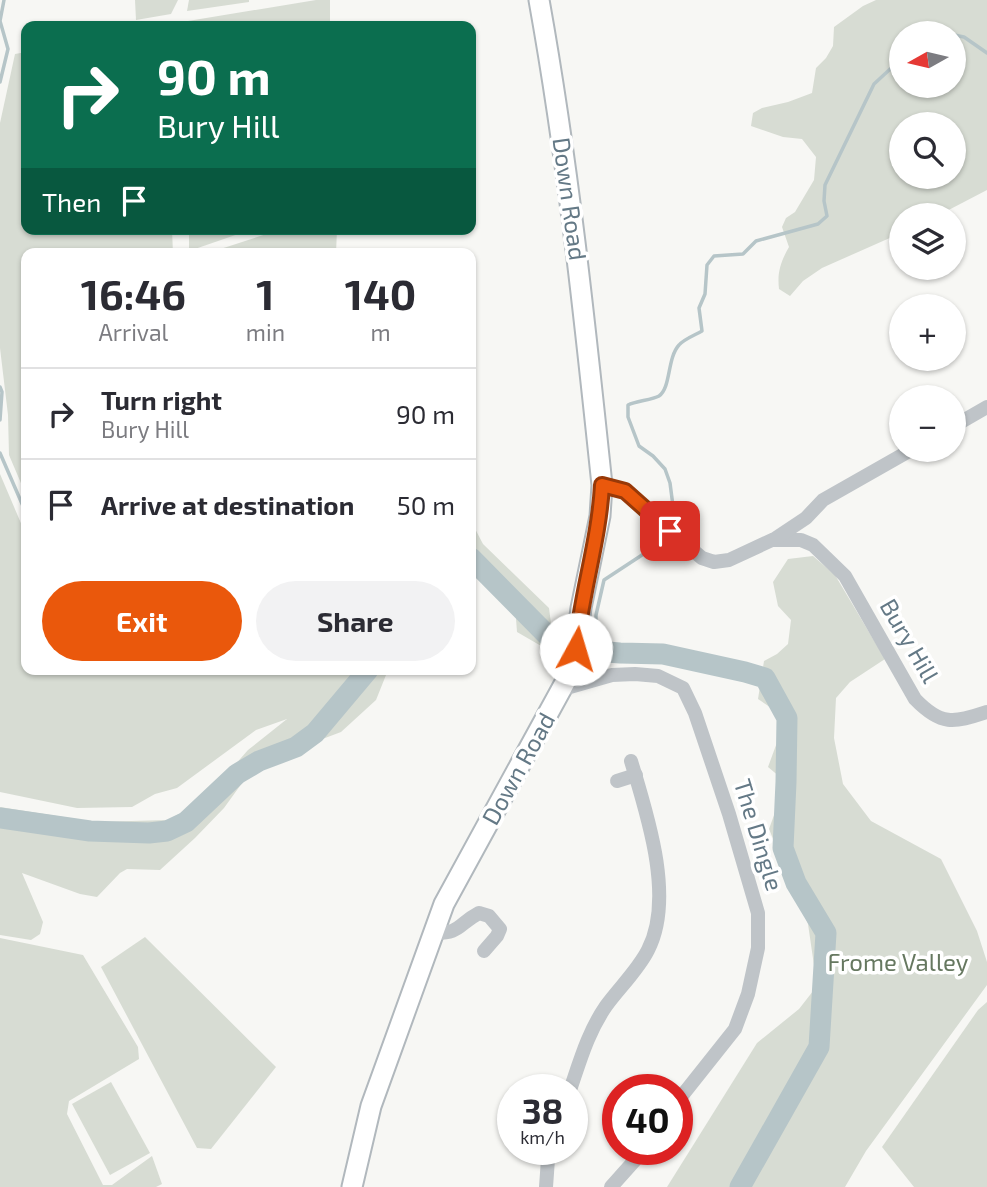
<!DOCTYPE html>
<html lang="en">
<head>
<meta charset="utf-8">
<style>
	:root { --surface:#fff; --page:#f2f2f3; --text:#2b2b33; --muted:#7c7c81; --line:#e1e1e2; --accent:#ea580c }
	body { margin:0; font-family:"Exo 2",sans-serif; background:var(--page); color:var(--text); height:100vh; display:flex; flex-direction:column; font-size:26px; white-space:nowrap }
	* { box-sizing:border-box; margin:0 }
	p { font-size:23px; color:var(--muted) }
	.icon { flex:none; width:38px; height:38px; fill:none; stroke:currentColor; stroke-width:2; stroke-linecap:round; stroke-linejoin:round }
	.map { position:relative; flex:1; overflow:hidden }
	.drawer { position:absolute; left:21px; top:248px; width:455px; height:427px; display:flex; flex-direction:column; background:var(--surface); border-radius:14px; box-shadow:0 2px 5px #0004 }
	.drawer>* { flex:none }
	.hud { position:absolute; left:21px; top:21px; width:455px; height:214px; border-radius:14px; box-shadow:0 2px 5px #0004; background:#0b6e4f; color:#fff; overflow:hidden }
	.needle { width:46px; rotate:262deg }
	.fabs { position:absolute; left:889px; top:21px; display:grid; gap:14px }
	.fabs a { display:grid; place-items:center; width:77px; height:77px; border-radius:50%; background:var(--surface); box-shadow:0 2px 5px #0004; font-size:35px }
	.speed { position:absolute; left:497px; top:1074px; display:flex; gap:14px; font-size:35px; font-weight:700; text-align:center }
	.speed>* { display:grid; place-content:center; width:91px; height:91px; border-radius:50%; background:var(--surface); box-shadow:0 2px 5px #0004; line-height:1 }
	.speed small { font-size:18px; font-weight:400 }
	.speed .limit { border:10px solid #d22; background:#fff; color:#111 }
	.pin { position:absolute; display:grid; place-items:center; width:60px; height:60px; color:#fff; margin:-30px; border-radius:14px; box-shadow:0 4px 10px #0006 }
	.me { position:absolute; width:77px; margin:-38px; rotate:6deg; stroke-linejoin:round; filter:drop-shadow(0 0 5px #0008) }
	.turn { display:flex; align-items:center; gap:24px; height:147px; padding:0 21px; font-size:32px }
	.turn .icon { width:91px; height:91px; stroke-width:2.5 }
	.turn b { display:block; font-size:49px; line-height:60px }
	.then { display:flex; align-items:center; height:66px; padding:0 21px; background:#0003; gap:14px; font-size:26px }
	.eta { display:flex; justify-content:space-evenly; align-items:center; height:119px; text-align:center }
	.eta b { font-size:42px; font-weight:700; line-height:49px }
	.button { display:flex; gap:14px; margin-top:auto; padding:14px 21px }
	.button a { flex:1; height:80px; border-radius:42px; background:var(--accent); color:#fff; font-size:28px; font-weight:700; line-height:80px; text-align:center }
	.button a+a { background:var(--page); color:var(--text) }
	ul { padding:0; list-style:none }
	li { display:flex; align-items:center; gap:21px; height:91px; padding:0 21px; border-top:2px solid var(--line) }
	li div { flex:1 }
	li b { display:block; font-size:26px }
	li em { font-style:normal }
	.map>svg:first-child { display:block }
	.green { fill:#d7dcd3; fill-rule:evenodd }
	.lines { fill:none; stroke-linecap:round; stroke-linejoin:round }
	.stream { stroke:#b6c5c8; stroke-width:3.5 }
	.river { stroke:#b6c5c8; stroke-width:21 }
	.secondary-casing { stroke:#b1b8bd; stroke-width:23 }
	.street { stroke:#bfc4c8; stroke-width:14 }
	.secondary { stroke:#fff; stroke-width:19 }
	.route-casing { stroke:#983908; stroke-width:18 }
	.route { stroke:#ea580c; stroke-width:12 }
	.labels { text-anchor:middle; stroke-width:7; stroke-linejoin:round; paint-order:stroke }
	.street-label { font-size:24px; fill:#647986; stroke:#fff }
	.park-label { font-size:24px; fill:#667860; stroke:#fff }
</style>
</head>
<body>
<div class="map">
<svg width="987" height="1187" viewBox="0 0 987 1187">
	<rect width="100%" height="100%" fill="#f7f7f4"/>
	<!-- green -->
	<g class="green">
		<path d="M135 0H178L171 14 136 20Z"/>
		<path d="M189 0H249V2L187 11Z"/>
		<path d="M316 0H330V26H188V21Z"/>
		<path d="M876 0H987V190L939 215H901V233L822 268 803 281 790 296 779 289C777 272 781 261 789 247L782 227 786 218 795 212 814 180 816 157 802 139 783 137 751 126 753 113 762 108 788 102 812 93 816 68 826 58 833 46 834 27 863 6ZM901 33H954V86H901ZM954 124V177H901V124Z"/>
		<path d="M26 52V229H172L173 254H26V495L9 455 8 415 0 348V123L15 54Z"/>
		<path d="M189 229H253L189 251Z"/>
		<path d="M282 229H337L336 254H205Z"/>
		<path d="M0 474 26 535V670H388L376 700 341 732 304 746 250 772 224 808 195 838 160 870 127 869 120 873 97 897 80 894 22 873 43 922 40 934 31 940 0 935V807L95 822 168 820 204 800 248 750 287 719 256 730 177 788 155 794 132 807 77 808 0 792Z"/>
		<path d="M471 521 483 544 549 608 555 654 517 632 515 605 471 570Z"/>
		<path d="M813 556 835 575 885 659 850 682 836 698 834 738 843 784 871 821 941 859 977 931 987 962V985L866 1151 845 1187H667L757 1043 799 1009 817 986 808 924 769 829 786 782 768 767 786 718 758 699 764 661 777 654 788 644 791 620 778 606 773 582 788 559Z"/>
		<path d="M145 937 276 1067 211 1149 197 1148 101 967Z"/>
		<path d="M0 938 83 955 138 1047 139 1059 69 1101 67 1114 103 1185H112L152 1156 162 1184 156 1187H0Z"/>
		<path d="M987 1002V1187H914L882 1147 978 1010Z"/>
		<path d="M111 1082 150 1153 110 1175 72 1104Z"/>
	</g>
	<g class="lines">
		<!-- stream -->
		<g class="stream">
			<path d="M954 35 964 37 987 53"/>
			<path d="M0 82 8 49 0 21 4 0"/>
			<path d="M0 387 2 392 0 420"/>
			<path d="M0 453 26 513"/>
			<path d="M673 506 670 483 665 469 653 456 639 446 628 417V405C636 401 652 400 659 396 671 388 667 358 679 345 684 339 695 335 702 331L699 308 705 294 707 265 714 256 743 254 756 241 818 224 827 216 824 201 825 185 874 84 901 59"/>
			<path d="M595 651 596 615 604 580 642 555 659 539"/>
		</g>
		<!-- river -->
		<g class="river">
			<path d="M471 558 547 635 562 643 595 651 620 653 663 654 745 672 765 678 787 718 786 782 783 848 796 883 826 933 819 1047 740 1187"/>
			<path d="M0 818 90 831 149 833 167 831 186 822 237 774 259 761 296 747 315 733 368 670"/>
		</g>
		<!-- secondary casing -->
		<g class="secondary-casing">
			<path id="secondary" d="M352 1187 371 1106 444 904 568 677 576 649 581 608 600 516 602 485C585 323 568 161 539 0"/>
		</g>
		<!-- street -->
		<g class="street">
			<path d="M954 426 987 407"/>
			<path d="M602 485 626 491 690 548 702 558 714 562 729 560 772 540H801L813 545 845 576 915 699C941 726 953 723 987 712"/>
			<path d="M773 540 806 518 823 500 911 450"/>
			<path d="M563 689 612 675 635 674 658 676 683 688 695 713 729 814 758 913V948L748 994 735 1029 677 1102"/>
			<path d="M617 781 636 775"/>
			<path d="M433 933C461 934 458 924 479 913L489 916 500 929 497 936 484 951"/>
			<path d="M570 1090C580 1061 588 1032 606 1006 619 988 638 970 648 950 675 898 647 814 631 761"/>
			<path d="M546 1187 548 1159 551 1150"/>
			<path d="M611 1187 644 1150"/>
		</g>
		<!-- secondary -->
		<use href="#secondary" class="secondary"/>
	</g>
	<g class="lines">
		<!-- route casing -->
		<g class="route-casing">
			<path id="route" d="M576 649C581 594 599 541 602 485L625 491 670 531"/>
		</g>
		<!-- route -->
		<use href="#route" class="route"/>
	</g>
	<g class="labels">
		<!-- street labels -->
		<g class="street-label">
			<text transform="translate(569 199) rotate(82)" y="8">Down Road</text>
			<text transform="translate(909 641) rotate(60)" y="8">Bury Hill</text>
			<text transform="translate(519 769) rotate(-61)" y="8">Down Road</text>
			<text transform="translate(758 835) rotate(73)" y="8">The Dingle</text>
		</g>
		<!-- park labels -->
		<g class="park-label">
			<text x="898" y="971">Frome Valley</text>
		</g>
	</g>
</svg>
<div class="fabs">
<a><svg class="needle" viewBox="-14 -14 28 28"><path d="M0-13l5 13h-10z" fill="#e53935"/><path d="M0 13l5-13h-10z" fill="#7c7c81"/></svg></a>
<a><svg class="icon" aria-label="search" viewBox="0 0 24 24"><circle cx="10" cy="10" r="6"/><path d="M15 15l6 6"/></svg></a>
<a><svg class="icon" aria-label="layers" viewBox="0 0 24 24"><path d="M12 4l9 5-9 5-9-5zM3 14l9 5 9-5"/></svg></a>
<a>+</a>
<a>−</a>
</div>
<div class="speed"><div>38<small>km/h</small></div><div class="limit">40</div></div>
<div class="pin" style="left:670px;top:531px;background:#d93025"><svg class="icon" aria-label="arrive" viewBox="0 0 24 24"><path d="M6 21V4h12l-3 4 3 4H6"/></svg></div>
<svg class="me" style="left:576px;top:649px" viewBox="-20 -20 40 40"><circle r="19" fill="#fff"/><path d="M0-13L10 11 0 6-10 11z" fill="#ea580c"/></svg>
<div class="hud">
<div class="turn"><svg class="icon" aria-label="right" viewBox="0 0 24 24"><path d="M7 20v-9h11M14 6l5 5-5 5"/></svg><div><b>90 m</b>Bury Hill</div></div>
<div class="then">Then<svg class="icon" aria-label="arrive" viewBox="0 0 24 24"><path d="M6 21V4h12l-3 4 3 4H6"/></svg></div>
</div>
<section class="drawer">
<div class="eta">
<div><b>16:46</b><p>Arrival</p></div>
<div><b>1</b><p>min</p></div>
<div><b>140</b><p>m</p></div>
</div>
<ul>
<li><svg class="icon" aria-label="right" viewBox="0 0 24 24"><path d="M7 20v-9h11M14 6l5 5-5 5"/></svg><div><b>Turn right</b><p>Bury Hill</p></div><em>90 m</em></li>
<li><svg class="icon" aria-label="arrive" viewBox="0 0 24 24"><path d="M6 21V4h12l-3 4 3 4H6"/></svg><div><b>Arrive at destination</b></div><em>50 m</em></li>
</ul>
<div class="button"><a>Exit</a><a>Share</a></div>
</section>
</div>
</body>
</html>
